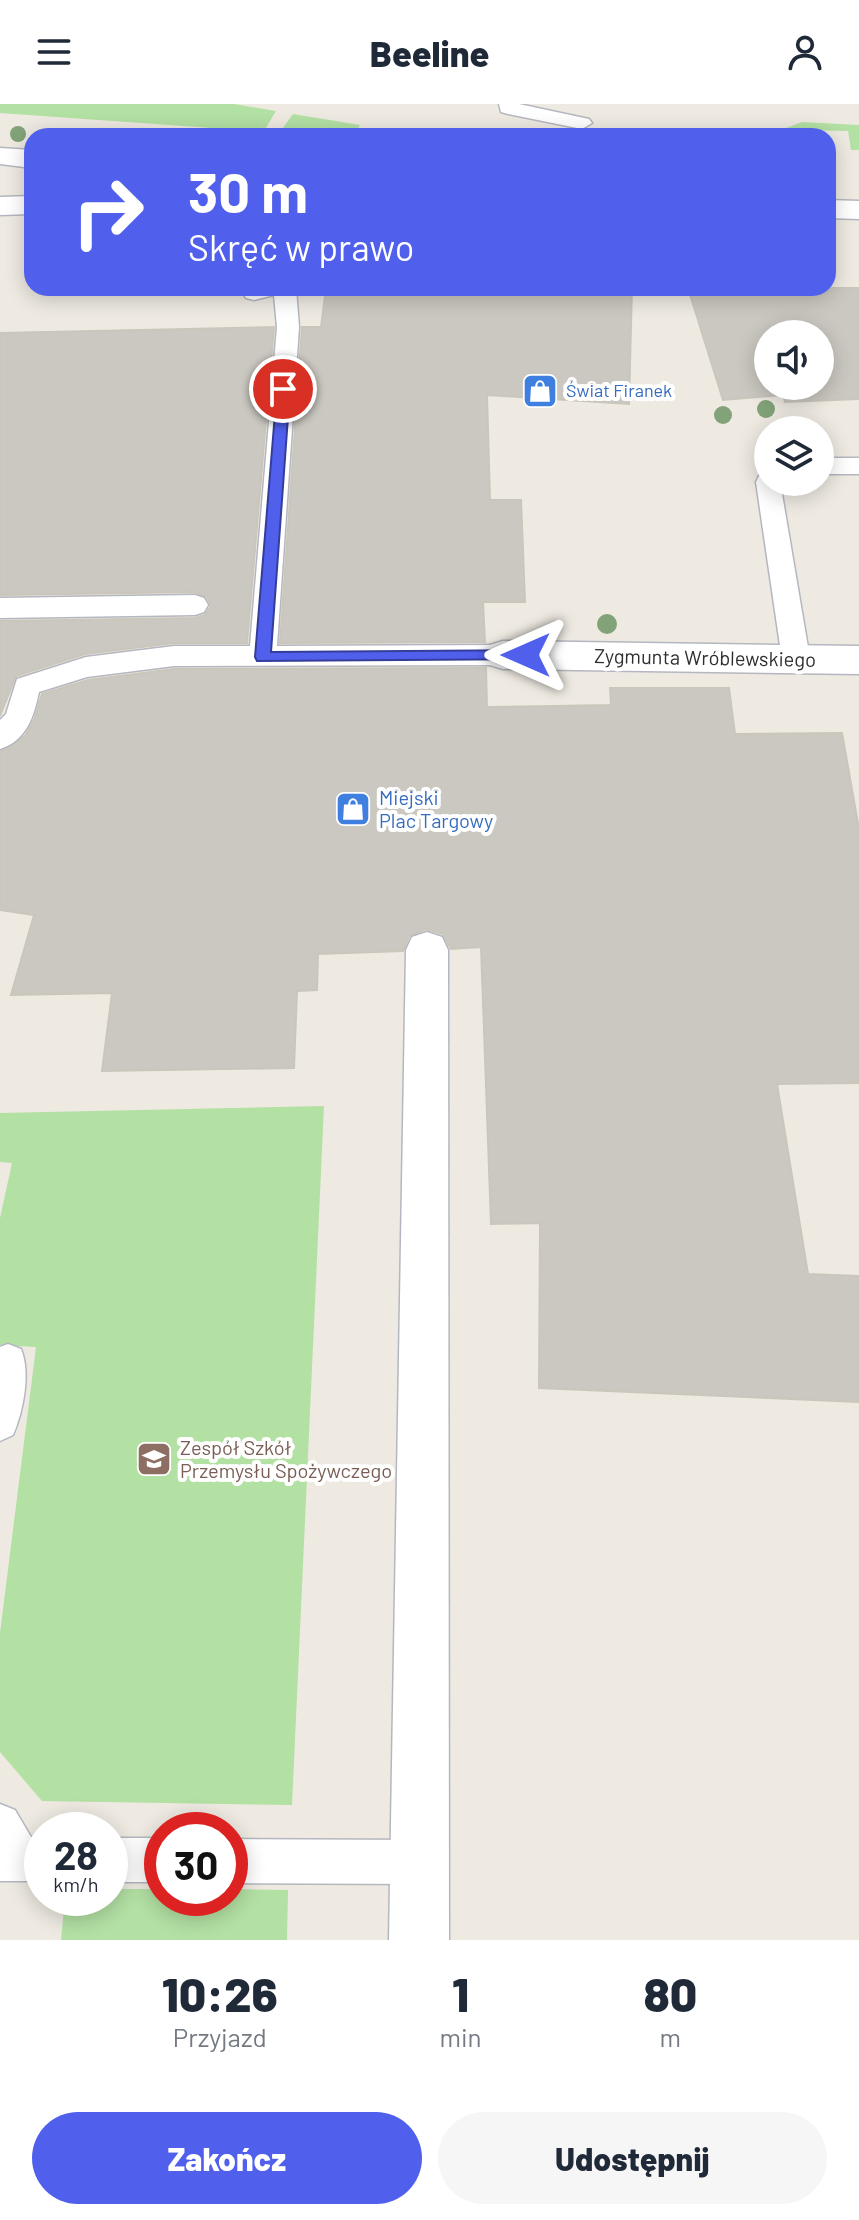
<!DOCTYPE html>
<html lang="pl">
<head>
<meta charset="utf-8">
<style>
	:root { --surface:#fff; --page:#f6f6f7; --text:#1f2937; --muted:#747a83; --accent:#5060ed }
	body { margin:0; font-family:Barlow,sans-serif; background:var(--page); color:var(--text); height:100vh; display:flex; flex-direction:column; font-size:30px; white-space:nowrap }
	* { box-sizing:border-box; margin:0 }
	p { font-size:26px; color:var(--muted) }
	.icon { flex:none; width:44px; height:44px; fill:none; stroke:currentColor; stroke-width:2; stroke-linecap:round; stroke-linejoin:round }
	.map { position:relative; height:1836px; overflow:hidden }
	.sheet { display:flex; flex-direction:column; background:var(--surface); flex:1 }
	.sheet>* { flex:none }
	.guide { position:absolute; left:24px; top:24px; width:812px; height:168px; border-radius:24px; box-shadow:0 4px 20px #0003; background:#5060ed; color:#fff; overflow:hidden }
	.controls { position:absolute; left:754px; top:216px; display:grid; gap:16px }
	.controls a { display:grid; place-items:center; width:80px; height:80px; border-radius:50%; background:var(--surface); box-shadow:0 4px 20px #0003; font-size:40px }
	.speed { position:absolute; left:24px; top:1708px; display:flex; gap:16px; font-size:40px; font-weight:700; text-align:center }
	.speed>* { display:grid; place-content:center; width:104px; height:104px; border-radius:50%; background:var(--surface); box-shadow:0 4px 20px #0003; line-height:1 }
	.speed small { font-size:20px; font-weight:400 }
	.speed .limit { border:12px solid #d22; background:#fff; color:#111 }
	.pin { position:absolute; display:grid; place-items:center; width:68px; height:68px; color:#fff; margin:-34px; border:4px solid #fff; border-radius:50%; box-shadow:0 2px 8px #0007 }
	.me { position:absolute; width:88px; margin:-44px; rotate:270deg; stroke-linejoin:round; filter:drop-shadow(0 0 6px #0008) }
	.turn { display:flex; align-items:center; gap:28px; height:168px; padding:0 32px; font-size:36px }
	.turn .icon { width:104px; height:104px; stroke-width:2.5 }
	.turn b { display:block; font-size:56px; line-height:68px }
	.eta { display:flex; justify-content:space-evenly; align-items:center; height:136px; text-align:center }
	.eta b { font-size:48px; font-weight:800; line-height:56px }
	.primary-button { display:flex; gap:16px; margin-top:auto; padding:16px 32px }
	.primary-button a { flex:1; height:92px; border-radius:48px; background:var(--accent); color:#fff; font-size:32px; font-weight:800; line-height:92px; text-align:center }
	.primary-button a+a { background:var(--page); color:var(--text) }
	header { display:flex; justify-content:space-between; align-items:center; height:104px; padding:0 32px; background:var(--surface); font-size:36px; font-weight:800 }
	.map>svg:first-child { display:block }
	.green { fill:#b3e0a3 }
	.building { fill:#cac8c0; stroke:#cac6bb; stroke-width:2; fill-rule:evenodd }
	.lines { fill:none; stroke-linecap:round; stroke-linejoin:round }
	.service-casing { stroke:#b5b7c0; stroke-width:3 }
	.minor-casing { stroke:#b5b7c0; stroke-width:3 }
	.tertiary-casing { stroke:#b5b7c0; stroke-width:3 }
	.service { fill:#fff; fill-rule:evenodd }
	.minor { fill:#fff; fill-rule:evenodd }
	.tertiary { fill:#fff; fill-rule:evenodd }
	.tree { fill:#82a278 }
	.route { fill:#5060ed; stroke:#343e9a; stroke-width:2 }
	.labels { text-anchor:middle; stroke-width:8; stroke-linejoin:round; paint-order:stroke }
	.far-shop-label { font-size:18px; fill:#366cbe; stroke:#fff; text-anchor:start }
	.street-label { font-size:20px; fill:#2e2e2e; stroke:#fff }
	.shop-label { font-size:20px; fill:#366cbe; stroke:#fff; text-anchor:start }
	.education-label { font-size:20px; fill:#785e54; stroke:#fff; text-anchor:start }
</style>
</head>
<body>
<header><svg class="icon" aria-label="menu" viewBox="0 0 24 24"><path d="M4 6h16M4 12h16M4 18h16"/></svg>Beeline<svg class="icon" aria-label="person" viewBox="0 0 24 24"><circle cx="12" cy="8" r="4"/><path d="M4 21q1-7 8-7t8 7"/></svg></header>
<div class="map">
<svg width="859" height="1836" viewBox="0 0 859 1836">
	<rect width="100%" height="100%" fill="#eeeae2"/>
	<!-- green -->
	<g class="green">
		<path d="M0 0H234L276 7 264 27H254L0 9Z"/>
		<path d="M293 10 360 21 354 32 280 28Z"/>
		<path d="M802 18 859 21V46H851L848 27 800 26V32H787L786 24Z"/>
		<path d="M324 1002 292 1701 42 1697 0 1648V1529L36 1243 0 1241V1114L12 1059 0 1058V1009Z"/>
		<path d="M110 1785H162V1794H230V1785L288 1786 287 1836H61L65 1794H110Z"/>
	</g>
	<!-- building -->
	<g class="building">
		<path d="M326 184H632L629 300 487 291 490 396H521L525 498H483L485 538 280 539 302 223H321Z"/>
		<path d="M688 184H859V295L785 298 783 291 723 296ZM768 230H820V282H768Z"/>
		<path d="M274 223 247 539H174L85 550 16 572 0 612V517L195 514 205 511 211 502 207 493 195 488 0 491V229Z"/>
		<path d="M486 564 487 603 611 601 610 584H729L735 630 842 629 859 725V979L777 980 808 1170 859 1172V1298L539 1284 540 1119 491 1120 481 843 451 845 443 830 426 825 409 832 403 847 318 850 317 886 297 887 294 964 102 967 112 889 11 891 34 811 0 806V648L25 632 34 616 42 590 88 576 174 565Z"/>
	</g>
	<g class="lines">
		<!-- service casing -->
		<g class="service-casing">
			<g id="service">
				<path d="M499 0H519L589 15 592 19 582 25 508 10 501 8Z"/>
				<path d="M247 184H296L299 223 277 542 503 541 513 544 517 551 513 558 503 561 174 562 87 573 39 588C34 613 26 637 0 645V616L6 610 17 575 86 553 174 542H250L277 223 274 191 254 196 246 194 243 189Z"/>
				<rect x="820" y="354" width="39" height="16"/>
				<path d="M768 370V378H780L810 555 806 562 796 565 786 562 782 555 756 378 759 372Z"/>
				<path d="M195 491 204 494 208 501 204 508 195 511 0 514V494Z"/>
				<path d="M8 1240 21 1245C31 1269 23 1308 13 1331L0 1337V1243Z"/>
				<path d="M0 1700 15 1706 31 1733H42V1777H0Z"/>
				<rect x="110" y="1734" width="52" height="44"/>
				<path d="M230 1735 419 1736 434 1743 441 1758 434 1773 419 1780 230 1779Z"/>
			</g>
		</g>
		<!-- minor casing -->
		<g class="minor-casing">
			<g id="minor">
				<path d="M503 537 859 542V570L503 565 490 561 484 551 490 541Z"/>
				<path d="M427 828 442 833 448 846 449 1836H389L406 846 412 833Z"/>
			</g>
		</g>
		<!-- tertiary casing -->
		<g class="tertiary-casing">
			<g id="tertiary">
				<path d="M0 44 32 46V64L0 60Z"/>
				<path d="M32 92V110L0 111V93Z"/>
				<path d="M828 96 859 97V115L828 114Z"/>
			</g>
		</g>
		<!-- service -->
		<use href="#service" class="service"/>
		<!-- minor -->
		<use href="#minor" class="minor"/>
		<!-- tertiary -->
		<use href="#tertiary" class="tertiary"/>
	</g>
	<!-- trees -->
	<g class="tree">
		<circle cx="18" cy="30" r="8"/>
		<circle cx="766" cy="305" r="9"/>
		<circle cx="723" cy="311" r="9"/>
		<circle cx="607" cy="520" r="10"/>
	</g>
	<!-- route -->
	<path class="route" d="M283 280 290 285 271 548 526 546 531 547V555L257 557 255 553 277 285Z"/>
	<!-- icons -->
	<defs>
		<g id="shop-square" transform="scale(1.8)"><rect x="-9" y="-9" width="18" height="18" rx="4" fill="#3f7fe0" stroke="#fff"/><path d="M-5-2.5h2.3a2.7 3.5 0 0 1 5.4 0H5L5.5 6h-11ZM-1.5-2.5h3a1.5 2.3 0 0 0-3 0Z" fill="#fff"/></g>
		<g id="school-square" transform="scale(1.8)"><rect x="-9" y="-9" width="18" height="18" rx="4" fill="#8d6e63" stroke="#fff"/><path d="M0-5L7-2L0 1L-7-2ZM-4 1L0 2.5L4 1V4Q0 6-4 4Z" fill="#fff"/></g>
	</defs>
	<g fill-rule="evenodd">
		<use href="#shop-square" x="540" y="287"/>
		<use href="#shop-square" x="353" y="705"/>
		<use href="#school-square" x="154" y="1355"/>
	</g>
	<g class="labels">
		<!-- far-shop labels -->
		<g class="far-shop-label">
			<text x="566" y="293">Świat Firanek</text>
		</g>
		<!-- street labels -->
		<g class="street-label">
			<text transform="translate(705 554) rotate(1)" y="7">Zygmunta Wróblewskiego</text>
		</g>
		<!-- shop labels -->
		<g class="shop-label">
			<text x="379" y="701">Miejski<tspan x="379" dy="23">Plac Targowy</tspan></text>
		</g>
		<!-- education labels -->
		<g class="education-label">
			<text x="180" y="1351">Zespół Szkół<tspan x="180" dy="23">Przemysłu Spożywczego</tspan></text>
		</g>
	</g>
</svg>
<div class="controls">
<a><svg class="icon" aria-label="sound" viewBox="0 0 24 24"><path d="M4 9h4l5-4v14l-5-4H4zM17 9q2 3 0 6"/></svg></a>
<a><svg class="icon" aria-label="layers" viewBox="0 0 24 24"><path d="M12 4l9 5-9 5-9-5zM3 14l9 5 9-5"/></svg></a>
</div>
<div class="speed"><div>28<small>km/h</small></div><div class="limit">30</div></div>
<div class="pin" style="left:283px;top:285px;background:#d93025"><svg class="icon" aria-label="arrive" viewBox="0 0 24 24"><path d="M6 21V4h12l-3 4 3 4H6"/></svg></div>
<svg class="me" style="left:526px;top:551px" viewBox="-20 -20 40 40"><path d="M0-17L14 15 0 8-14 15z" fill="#5060ed" stroke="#fff" stroke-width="4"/></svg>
<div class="guide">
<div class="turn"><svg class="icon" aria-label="right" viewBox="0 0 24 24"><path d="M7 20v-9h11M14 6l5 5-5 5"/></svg><div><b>30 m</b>Skręć w prawo</div></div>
</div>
</div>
<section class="sheet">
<div class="eta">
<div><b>10:26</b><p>Przyjazd</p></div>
<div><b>1</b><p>min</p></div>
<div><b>80</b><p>m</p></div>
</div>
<div class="primary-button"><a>Zakończ</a><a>Udostępnij</a></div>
</section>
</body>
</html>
